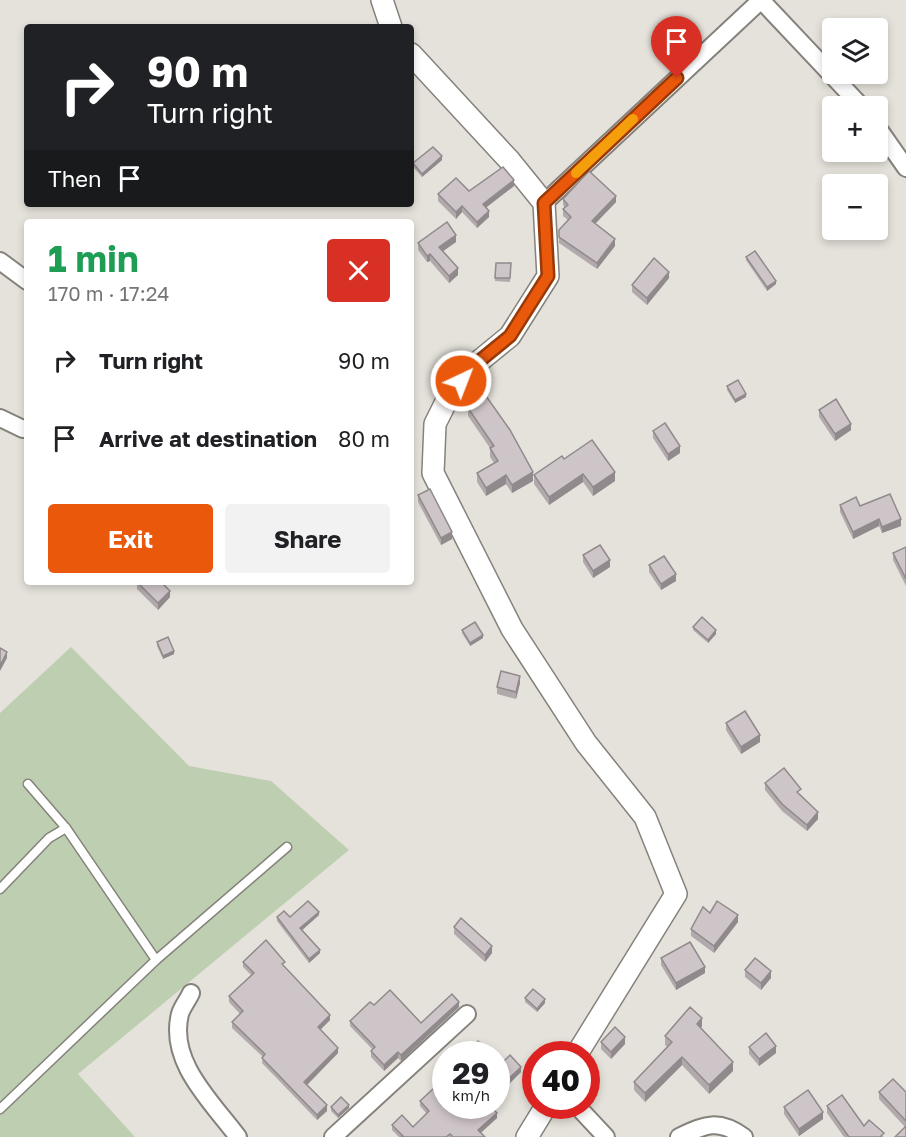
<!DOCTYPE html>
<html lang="en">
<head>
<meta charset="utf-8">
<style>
	:root { --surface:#fff; --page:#f2f2f2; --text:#202124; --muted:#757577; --accent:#ea580c }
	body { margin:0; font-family:"Golos Text",sans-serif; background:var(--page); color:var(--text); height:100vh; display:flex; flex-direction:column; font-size:22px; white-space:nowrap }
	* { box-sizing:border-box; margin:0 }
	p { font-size:20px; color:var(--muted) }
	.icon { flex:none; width:33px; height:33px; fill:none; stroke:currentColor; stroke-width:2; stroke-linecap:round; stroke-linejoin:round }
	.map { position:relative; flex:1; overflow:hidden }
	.sheet { position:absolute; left:24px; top:219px; width:390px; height:366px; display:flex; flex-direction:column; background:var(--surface); border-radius:6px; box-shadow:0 3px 9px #0003 }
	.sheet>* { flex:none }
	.guide { position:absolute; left:24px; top:24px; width:390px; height:183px; border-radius:6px; box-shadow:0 3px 9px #0003; background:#202124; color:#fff; overflow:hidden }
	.buttons { position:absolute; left:822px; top:18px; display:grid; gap:12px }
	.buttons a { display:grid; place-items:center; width:66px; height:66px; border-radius:6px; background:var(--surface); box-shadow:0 3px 9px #0003; font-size:30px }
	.speed { position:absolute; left:432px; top:1041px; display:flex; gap:12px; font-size:30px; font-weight:700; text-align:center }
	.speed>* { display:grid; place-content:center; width:78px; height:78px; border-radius:50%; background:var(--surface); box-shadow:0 3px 9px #0003; line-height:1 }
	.speed small { font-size:15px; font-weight:400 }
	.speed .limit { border:9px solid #d22; background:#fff; color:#111 }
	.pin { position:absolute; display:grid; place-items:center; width:51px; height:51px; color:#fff; margin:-62px -26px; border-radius:50% 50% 50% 0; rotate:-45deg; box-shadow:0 0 6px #0007 }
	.pin .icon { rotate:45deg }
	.me { position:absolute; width:66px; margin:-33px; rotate:43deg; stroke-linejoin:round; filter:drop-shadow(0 0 4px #0008) }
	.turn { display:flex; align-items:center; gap:21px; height:126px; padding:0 24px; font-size:27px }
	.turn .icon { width:78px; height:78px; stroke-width:2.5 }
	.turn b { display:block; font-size:42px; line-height:51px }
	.then { display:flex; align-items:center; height:57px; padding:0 24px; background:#0003; gap:12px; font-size:22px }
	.round { display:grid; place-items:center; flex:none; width:63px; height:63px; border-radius:6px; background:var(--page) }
	.head { display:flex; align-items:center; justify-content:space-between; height:102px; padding:0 24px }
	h1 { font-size:36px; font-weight:700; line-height:45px; color:#1e9e55 }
	.button { display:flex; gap:12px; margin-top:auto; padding:12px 24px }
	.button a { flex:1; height:69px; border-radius:6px; background:var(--accent); color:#fff; font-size:24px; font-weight:700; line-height:69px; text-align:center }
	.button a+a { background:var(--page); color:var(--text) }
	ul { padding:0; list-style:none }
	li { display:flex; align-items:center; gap:18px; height:78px; padding:0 24px }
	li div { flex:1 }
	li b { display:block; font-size:22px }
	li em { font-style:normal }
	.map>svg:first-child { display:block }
	.green { fill:#beceb0 }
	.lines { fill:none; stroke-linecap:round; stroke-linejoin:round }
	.service-casing { stroke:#85827c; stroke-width:11 }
	.minor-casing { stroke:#85827c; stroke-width:20 }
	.tertiary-casing { stroke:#85827c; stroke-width:24 }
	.service { stroke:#fff; stroke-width:8 }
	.minor { stroke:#fff; stroke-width:16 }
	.tertiary { stroke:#fff; stroke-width:21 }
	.wall { fill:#b1a9ac }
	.shaded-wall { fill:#908a8c }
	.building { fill:#cec5c8; stroke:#908a8c; stroke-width:1.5 }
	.route-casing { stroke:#983908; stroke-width:15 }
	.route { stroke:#ea580c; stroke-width:10 }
	.slow { stroke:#f59e0b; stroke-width:10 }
</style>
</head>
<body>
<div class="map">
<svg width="906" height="1137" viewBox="0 0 906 1137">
	<rect width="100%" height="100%" fill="#e5e2db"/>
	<!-- green -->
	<path class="green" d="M71 647 189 766 271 781 349 850 78 1074 135 1137H0V713Z"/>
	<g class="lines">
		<!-- service casing -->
		<g class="service-casing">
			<g id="service">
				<path d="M28 784 66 828 156 960"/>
				<path d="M0 889 49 838 66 828"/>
				<path d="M0 1109 156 960 287 847"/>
			</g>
		</g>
		<!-- minor casing -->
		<g class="minor-casing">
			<g id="minor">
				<path d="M761 0 861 106"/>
				<path d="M878 128 906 168"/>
				<path d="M544 203 761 0"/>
				<path d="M0 261 27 281"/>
				<path d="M0 418 23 429 27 428"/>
				<path d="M191 993C188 1000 182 1007 180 1014 168 1062 212 1102 238 1137"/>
				<path d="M577 1106 606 1137"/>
				<path d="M333 1137 467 1014"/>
				<path d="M679 1137C706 1124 719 1119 744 1137"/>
			</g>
		</g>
		<!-- tertiary casing -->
		<g class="tertiary-casing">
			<g id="tertiary">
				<path d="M382 0 391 27"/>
				<path d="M411 54 510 161 544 203 548 276 510 336 472 367 450 394 435 424 433 473 512 629 586 743 645 817 676 894 577 1054"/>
				<path d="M527 1137 546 1106"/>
			</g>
		</g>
		<!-- service -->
		<use href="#service" class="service"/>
		<!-- minor -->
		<use href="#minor" class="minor"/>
		<!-- tertiary -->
		<use href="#tertiary" class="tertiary"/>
	</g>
	<!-- wall -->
	<g class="wall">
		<path d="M442 160 422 177 413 167V163Z"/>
		<path d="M514 186 486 207 489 217 477 228 462 212 456 219 438 201V194Z"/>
		<path d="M563 199 616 202 595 224 615 246 597 269 559 243V230L568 220 563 216V209L565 208 563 205Z"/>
		<path d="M456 242 443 251 458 275 449 283 430 261 427 262 418 250V243Z"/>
		<path d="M746 257 776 284 767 291 746 260Z"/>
		<path d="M496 263H511L510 282 495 281Z"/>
		<path d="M669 278 647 305 632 292V285Z"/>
		<path d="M727 386 746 397 735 403 727 390Z"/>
		<path d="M467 390 482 394 471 401 467 394Z"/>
		<path d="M468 408 533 481 512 493 506 484 486 496 477 482V473L494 463 490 457V448L468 416Z"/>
		<path d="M819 410 851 430 835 441 819 417Z"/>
		<path d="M653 431 680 453 668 461 653 438Z"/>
		<path d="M564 459 615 481 593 496 583 482 549 505 534 484V475Z"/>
		<path d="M418 495 452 539 441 545 418 502Z"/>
		<path d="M840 505 860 506 901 526 882 533 879 526 853 539 840 512Z"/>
		<path d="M906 547V586L893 560V553Z"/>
		<path d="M583 555 610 567 593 578 583 562Z"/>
		<path d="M649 565 676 581 661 590 649 572Z"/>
		<path d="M137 582 170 597 158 610 137 589Z"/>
		<path d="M693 627 716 634 708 643 693 630Z"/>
		<path d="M462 630 483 638 470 646 462 633Z"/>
		<path d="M157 642 174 654 163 659 157 646Z"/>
		<path d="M520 683 516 699 497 694V687Z"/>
		<path d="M726 723 760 742 741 754 726 730Z"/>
		<path d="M765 783 801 795 818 819 807 831 782 811 765 790Z"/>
		<path d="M319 915 302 930 320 953 309 963 277 921V917Z"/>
		<path d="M738 922 714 953 691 936V929Z"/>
		<path d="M454 927 492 953 485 962 454 934Z"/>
		<path d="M661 958 705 973 676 990 661 965Z"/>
		<path d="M243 962 284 967 330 1020 320 1030 338 1053 307 1085 327 1111 317 1120 262 1063 263 1057 232 1028V1022L240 1014 229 1002V996L251 975 243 967Z"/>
		<path d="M745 970 771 978 761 990 745 977Z"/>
		<path d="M525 998 545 1003 537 1012 525 1002Z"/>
		<path d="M374 1005 421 1023 459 1007 401 1061 398 1058 384 1071 371 1057V1051L373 1050 350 1026V1021Z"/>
		<path d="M702 1026 701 1028 733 1071 709 1094 682 1065 645 1102 634 1090V1082L668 1047 665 1045V1036Z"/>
		<path d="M601 1042 625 1044 611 1059 601 1049Z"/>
		<path d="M749 1047 776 1053 759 1066 749 1054Z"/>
		<path d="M496 1060 501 1064 521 1072 503 1090 496 1083Z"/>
		<path d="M879 1092H906V1137L905 1127 879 1099Z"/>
		<path d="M420 1101 497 1118 481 1133 485 1137H399L392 1130V1125L413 1127 427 1114 420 1106Z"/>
		<path d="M827 1106 864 1126 884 1137H844L827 1113Z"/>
		<path d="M331 1107 349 1108 338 1118 331 1111Z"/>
		<path d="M784 1107 823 1119 799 1136 784 1114Z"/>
	</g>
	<!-- shaded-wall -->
	<g class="shaded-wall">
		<path d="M442 156V160L422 177V174Z"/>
		<path d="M514 180V186L483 210V204Z"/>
		<path d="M616 196V202L592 227V221Z"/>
		<path d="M462 206V212L456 219V212Z"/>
		<path d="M489 211V217L477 228V222Z"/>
		<path d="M456 235V242L439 254V247Z"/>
		<path d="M615 239V246L597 269V263Z"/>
		<path d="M430 254V261L427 262V256Z"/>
		<path d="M458 268V275L449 283V276Z"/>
		<path d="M669 272V278L647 305V298Z"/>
		<path d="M776 281V284L767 291V287Z"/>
		<path d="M482 390V394L471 401V398Z"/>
		<path d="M746 394V397L735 403V400Z"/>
		<path d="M851 424V430L835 441V434Z"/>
		<path d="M680 446V453L668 461V454Z"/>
		<path d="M533 472V481L512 493V485Z"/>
		<path d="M615 472V481L593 496V487Z"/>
		<path d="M583 474V482L549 505V497Z"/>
		<path d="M506 475V484L486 496V488Z"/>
		<path d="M879 519V526L853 539V532Z"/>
		<path d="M901 519V526L882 533V527Z"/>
		<path d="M452 532V539L441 545V538Z"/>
		<path d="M610 560V567L593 578V571Z"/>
		<path d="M676 574V581L661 590V584Z"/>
		<path d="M170 591V597L158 610V603Z"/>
		<path d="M716 630V634L708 643V640Z"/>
		<path d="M483 635V638L470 646V643Z"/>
		<path d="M174 651V654L163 659V656Z"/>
		<path d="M7 652V658L0 671V666Z"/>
		<path d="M520 676V683L516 699V692Z"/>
		<path d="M760 735V742L741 754V747Z"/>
		<path d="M818 812V819L807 831V825Z"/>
		<path d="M319 912V915L300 932V928Z"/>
		<path d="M738 915V922L714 953V946Z"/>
		<path d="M492 946V953L485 962V955Z"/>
		<path d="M320 950V953L309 963V959Z"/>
		<path d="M705 967V973L676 990V983Z"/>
		<path d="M771 971V978L761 990V983Z"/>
		<path d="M545 999V1003L537 1012V1009Z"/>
		<path d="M459 1002V1007L401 1061V1055Z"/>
		<path d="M330 1015V1020L318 1032V1027Z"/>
		<path d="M702 1018V1026L697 1033V1024Z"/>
		<path d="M625 1037V1044L611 1059V1052Z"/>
		<path d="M776 1046V1053L759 1066V1059Z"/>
		<path d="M338 1048V1053L304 1088V1082Z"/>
		<path d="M398 1052V1058L384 1071V1065Z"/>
		<path d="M682 1057V1065L645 1102V1093Z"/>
		<path d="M733 1062V1071L709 1094V1085Z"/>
		<path d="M521 1067V1072L503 1090V1084Z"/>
		<path d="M327 1105V1111L317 1120V1115Z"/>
		<path d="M349 1105V1108L338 1118V1115Z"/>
		<path d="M823 1112V1119L799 1136V1129Z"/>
		<path d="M497 1113V1118L478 1135V1130Z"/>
	</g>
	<!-- building -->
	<g class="building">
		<path d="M433 147 442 156 422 174 413 163Z"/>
		<path d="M503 167 514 180 483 204 489 211 477 222 462 206 456 212 438 194 456 178 469 191Z"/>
		<path d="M589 171 616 196 592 221 615 239 597 263 559 237V230L571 217 563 209 568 205 563 199Z"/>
		<path d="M447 222 456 235 439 247 458 268 449 276 430 254 427 256 418 243Z"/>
		<path d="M755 251 776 281 767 287 746 257Z"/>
		<path d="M654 258 669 272 647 298 632 285Z"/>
		<path d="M496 263H511L510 278H495Z"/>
		<path d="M475 380 482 390 471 398 467 390Z"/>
		<path d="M738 380 746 394 735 400 727 386Z"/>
		<path d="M486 396 510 430 533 472 512 485 506 475 486 488 477 473 498 461 490 448 494 446 468 408Z"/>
		<path d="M836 399 851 424 835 434 819 410Z"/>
		<path d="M665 423 680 446 668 454 653 431Z"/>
		<path d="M592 440 615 472 593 487 583 474 549 497 534 475 562 456 564 459Z"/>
		<path d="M430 489 452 532 441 538 418 495Z"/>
		<path d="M890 494 901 519 882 527 879 519 853 532 840 505 856 497 860 506Z"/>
		<path d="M600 545 610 560 593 571 583 555Z"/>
		<path d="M906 547V579L893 553Z"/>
		<path d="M664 556 676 574 661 584 649 565Z"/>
		<path d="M137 582H161L170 591 158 603Z"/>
		<path d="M702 617 716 630 708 640 693 627Z"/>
		<path d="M475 622 483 635 470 643 462 630Z"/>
		<path d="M168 637 174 651 163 656 157 642Z"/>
		<path d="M0 648 7 652 0 666Z"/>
		<path d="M501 671 520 676 516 692 497 687Z"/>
		<path d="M745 711 760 735 741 747 726 723Z"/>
		<path d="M784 768 801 789 797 792 818 812 807 825 782 804 765 783Z"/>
		<path d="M308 901 319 912 300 928 320 950 309 959 277 917 284 911 290 917Z"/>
		<path d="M717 901 738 915 714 946 691 929 703 907 710 913Z"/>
		<path d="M461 918 492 946 485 955 454 927Z"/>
		<path d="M266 940 285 962 282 964 330 1015 318 1027 338 1048 304 1082 327 1105 317 1115 262 1058 265 1054 232 1022 243 1011 229 996 254 973 243 962Z"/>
		<path d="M690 942 705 967 676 983 661 958Z"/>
		<path d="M755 958 771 971 761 983 745 970Z"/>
		<path d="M533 989 545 999 537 1009 525 998Z"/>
		<path d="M390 990 421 1023 452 994 459 1002 401 1055 398 1052 384 1065 371 1051 375 1047 350 1021 370 1002 374 1005Z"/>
		<path d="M690 1007 702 1018 697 1024 733 1062 709 1085 682 1057 645 1093 634 1082 672 1042 665 1036Z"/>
		<path d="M615 1027 625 1037 611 1052 601 1042Z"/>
		<path d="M766 1033 776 1046 759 1059 749 1047Z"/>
		<path d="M478 1041 492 1054H474L469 1050Z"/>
		<path d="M510 1055 521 1067 503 1084 496 1078V1060L501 1064Z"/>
		<path d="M446 1077V1106H490L497 1113 478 1130 485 1137H453L450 1134 446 1137H401L403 1136 392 1125 402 1115 413 1127 429 1111 420 1101Z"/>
		<path d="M893 1079 906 1092V1121L879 1092Z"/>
		<path d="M808 1090 823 1112 799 1129 784 1107Z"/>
		<path d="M842 1095 864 1126 869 1120 884 1133 880 1137H849L827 1106Z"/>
		<path d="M341 1097 349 1105 338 1115 331 1107Z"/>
		<path d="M906 1126V1137H895Z"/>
	</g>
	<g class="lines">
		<!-- route casing -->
		<g class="route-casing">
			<path id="route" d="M461 381 472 367 510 336 548 276 544 203 677 78"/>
		</g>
		<!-- route -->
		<use href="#route" class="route"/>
		<!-- slow -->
		<path class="slow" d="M576 173 633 119"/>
	</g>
</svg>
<div class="buttons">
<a><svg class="icon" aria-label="layers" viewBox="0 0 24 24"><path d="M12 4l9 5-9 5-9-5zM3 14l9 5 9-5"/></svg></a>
<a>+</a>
<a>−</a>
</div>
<div class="speed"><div>29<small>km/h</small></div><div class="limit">40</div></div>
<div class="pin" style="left:677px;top:78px;background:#d93025"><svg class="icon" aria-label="arrive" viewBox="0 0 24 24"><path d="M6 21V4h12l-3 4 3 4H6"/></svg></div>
<svg class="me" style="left:461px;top:381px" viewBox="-20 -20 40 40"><circle r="17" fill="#ea580c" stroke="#fff" stroke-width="3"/><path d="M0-11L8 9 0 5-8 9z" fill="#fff"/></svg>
<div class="guide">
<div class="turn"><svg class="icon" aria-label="right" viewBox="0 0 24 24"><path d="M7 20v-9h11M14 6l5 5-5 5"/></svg><div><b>90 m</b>Turn right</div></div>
<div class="then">Then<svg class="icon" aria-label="arrive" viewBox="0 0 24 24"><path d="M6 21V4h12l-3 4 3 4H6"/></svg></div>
</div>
<section class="sheet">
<div class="head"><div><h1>1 min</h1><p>170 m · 17:24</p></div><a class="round" style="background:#d93025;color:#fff"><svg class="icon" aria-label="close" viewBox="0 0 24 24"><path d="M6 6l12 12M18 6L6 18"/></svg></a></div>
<ul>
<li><svg class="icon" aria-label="right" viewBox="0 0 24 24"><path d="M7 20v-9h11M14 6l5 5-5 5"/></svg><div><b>Turn right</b></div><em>90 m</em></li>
<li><svg class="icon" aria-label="arrive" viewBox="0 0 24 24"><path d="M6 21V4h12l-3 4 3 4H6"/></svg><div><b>Arrive at destination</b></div><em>80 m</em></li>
</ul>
<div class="button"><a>Exit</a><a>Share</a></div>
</section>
</div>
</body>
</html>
